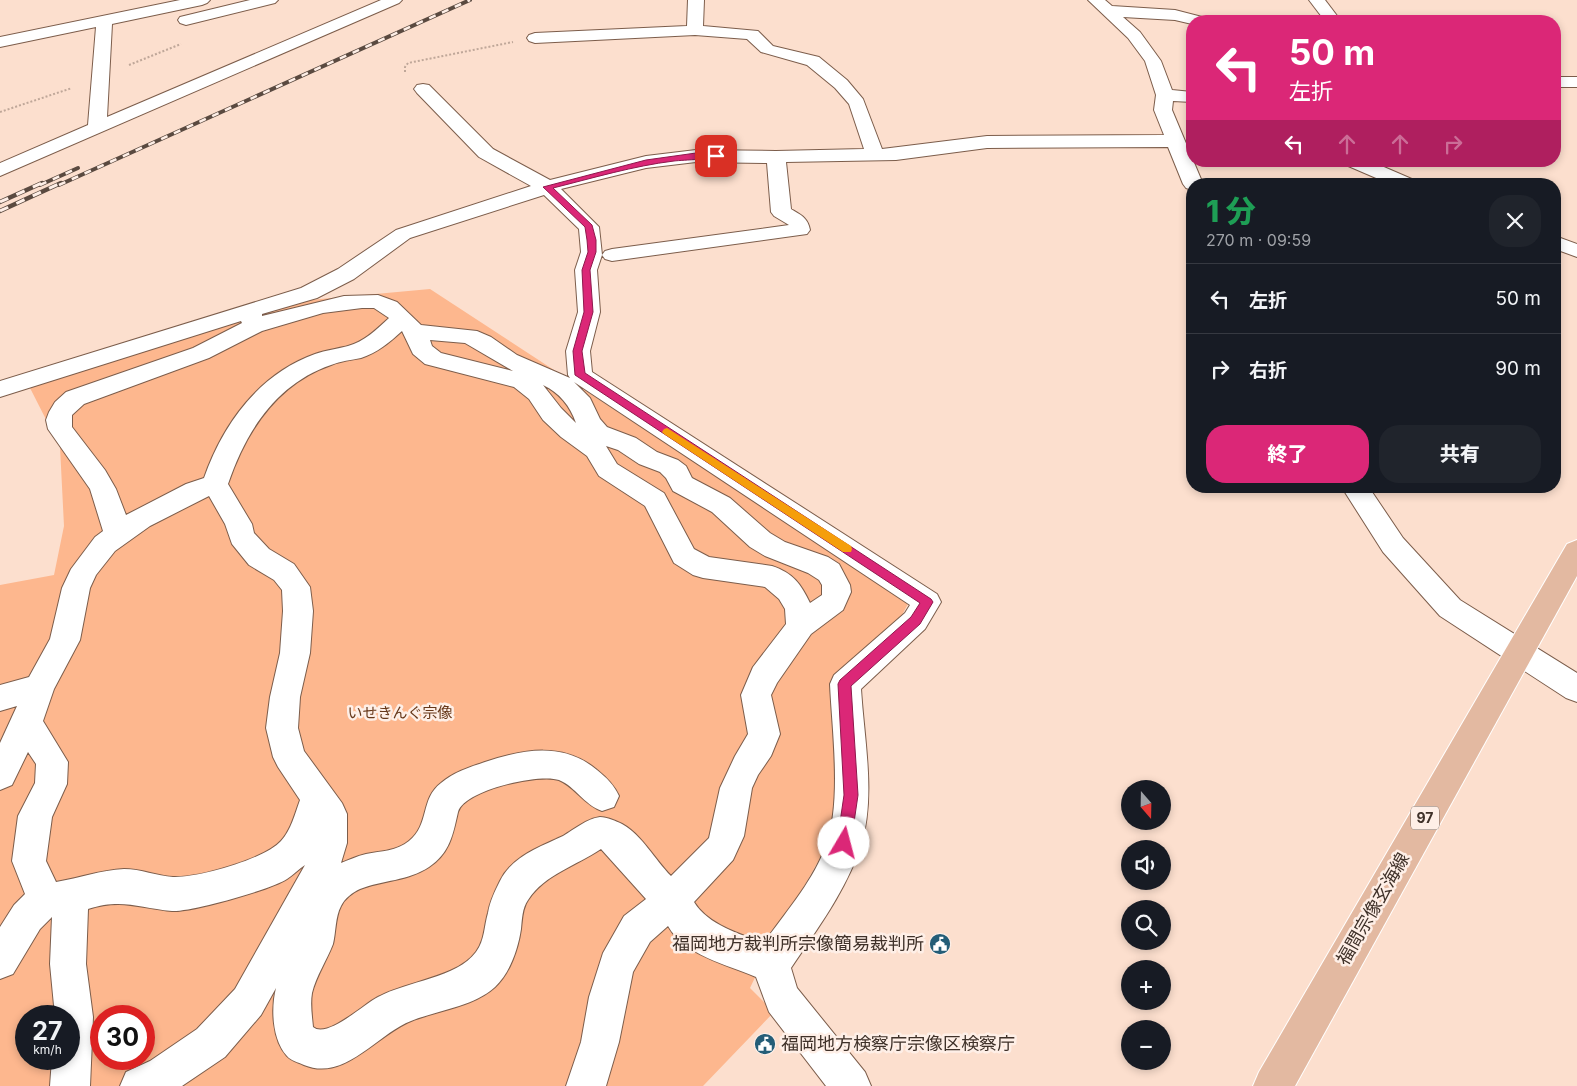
<!DOCTYPE html>
<html lang="ja">
<head>
<meta charset="utf-8">
<style>
	:root { --surface:#171b24; --page:#20242c; --text:#f1f3f6; --muted:#9ea1a6; --line:#363941; --accent:#db2777 }
	body { margin:0; font-family:Inter,"Noto Sans JP",sans-serif; background:var(--page); color:var(--text); height:100vh; display:flex; flex-direction:column; font-size:19px; white-space:nowrap }
	* { box-sizing:border-box; margin:0 }
	p { font-size:16px; color:var(--muted) }
	.icon { flex:none; width:28px; height:28px; fill:none; stroke:currentColor; stroke-width:2; stroke-linecap:round; stroke-linejoin:round }
	.map { position:relative; flex:1; overflow:hidden }
	.sheet { position:absolute; left:1186px; top:178px; width:375px; height:315px; display:flex; flex-direction:column; background:var(--surface); border-radius:20px; box-shadow:0 2px 8px #0003 }
	.sheet>* { flex:none }
	.top-card { position:absolute; left:1186px; top:15px; width:375px; height:152px; border-radius:20px; box-shadow:0 2px 8px #0003; background:#db2777; color:#fff; overflow:hidden }
	.needle { width:32px; rotate:160deg }
	.fabs { position:absolute; left:1121px; top:780px; display:grid; gap:10px }
	.fabs a { display:grid; place-items:center; width:50px; height:50px; border-radius:50%; background:var(--surface); box-shadow:0 2px 8px #0003; font-size:25px }
	.speed { position:absolute; left:15px; top:1005px; display:flex; gap:10px; font-size:25px; font-weight:700; text-align:center }
	.speed>* { display:grid; place-content:center; width:65px; height:65px; border-radius:50%; background:var(--surface); box-shadow:0 2px 8px #0003; line-height:1 }
	.speed small { font-size:12px; font-weight:400 }
	.speed .limit { border:8px solid #d22; background:#fff; color:#111 }
	.pin { position:absolute; display:grid; place-items:center; width:42px; height:42px; color:#fff; margin:-21px; border-radius:10px; box-shadow:0 2px 8px #0006 }
	.me { position:absolute; width:55px; margin:-28px; rotate:8deg; stroke-linejoin:round; filter:drop-shadow(0 0 4px #0008) }
	.turn { display:flex; align-items:center; gap:18px; height:105px; padding:0 20px; font-size:22px }
	.turn .icon { width:65px; height:65px; stroke-width:2.5 }
	.turn b { display:block; font-size:35px; line-height:42px }
	.lanes { display:flex; align-items:center; height:48px; padding:0 20px; background:#0003; justify-content:center; gap:25px; direction:ltr }
	.lanes .off { opacity:.35 }
	.round { display:grid; place-items:center; flex:none; width:52px; height:52px; border-radius:20px; background:var(--page) }
	.overview { display:flex; align-items:center; justify-content:space-between; height:85px; padding:0 20px }
	h1 { font-size:30px; font-weight:800; line-height:38px; color:#1e9e55 }
	.button { display:flex; gap:10px; margin-top:auto; padding:10px 20px }
	.button a { flex:1; height:58px; border-radius:20px; background:var(--accent); color:#fff; font-size:20px; font-weight:800; line-height:58px; text-align:center }
	.button a+a { background:var(--page); color:var(--text) }
	ul { padding:0; list-style:none }
	li { display:flex; align-items:center; gap:15px; height:70px; padding:0 20px; border-top:1px solid var(--line) }
	li div { flex:1 }
	li b { display:block; font-size:19px }
	li em { font-style:normal }
	.map>svg:first-child { display:block }
	.green { fill:#fdb78e; fill-rule:evenodd }
	.lines { fill:none; stroke-linecap:round; stroke-linejoin:round }
	.street-casing { stroke:#7c5d4b; stroke-width:2 }
	.primary-casing { stroke:#fff; stroke-width:2 }
	.path { stroke:#bfa799; stroke-width:2; stroke-dasharray:2 2; stroke-linecap:butt }
	.street { fill:#fff; fill-rule:evenodd }
	.primary { fill:#e3b9a1; fill-rule:evenodd }
	.rail-far1-casing { stroke:#5a4a40; stroke-width:4 }
	.rail-casing { stroke:#5a4a40; stroke-width:4.5 }
	.rail-far1 { stroke:#feefe7; stroke-width:2.5; stroke-dasharray:7; stroke-linecap:butt }
	.rail { stroke:#feefe7; stroke-width:3; stroke-dasharray:9; stroke-linecap:butt }
	.route { fill:#db2777; stroke:#8e194d }
	.slow { fill:#f59e0b }
	.labels { text-anchor:middle; stroke-width:5; stroke-linejoin:round; paint-order:stroke }
	.shield { fill:#feefe7; stroke:#786a62; stroke-width:1 }
	.shield-label { font-size:14px; font-weight:bold; fill:#3f3129 }
	.park-label { font-size:15px; fill:#663719; stroke:#feefe7 }
	.near-street-label { font-size:18px; fill:#3f3129; stroke:#feefe7 }
	.near-poi-label { font-size:18px; fill:#3f3129; stroke:#feefe7; text-anchor:end }
</style>
</head>
<body>
<div class="map">
<svg width="1577" height="1086" viewBox="0 0 1577 1086">
	<rect width="100%" height="100%" fill="#fcdfce"/>
	<!-- green -->
	<path class="green" d="M430 289 909 602 896 626 836 674 837 806 824 851 769 948 750 988 774 1012 703 1086H0V585L54 575 64 526 60 447 29 386 310 300ZM26 1016H69V1059H26ZM101 1016H144V1059H101Z"/>
	<g class="lines">
		<!-- street casing -->
		<g class="street-casing">
			<g id="street">
				<path d="M180 0H210L207 3 202 5 112 24 107 117 381 0H402L399 3 0 176V163L88 125 96 27 0 47V37Z"/>
				<path d="M250 0H278L275 3 186 25 180 23 178 20 180 17Z"/>
				<path d="M688 0H704L703 26 758 31 773 46 819 57 847 80 863 99 882 149 987 136 1164 135 1154 110 1156 95 1145 61 1128 38 1088 0H1105L1112 6 1175 10 1206 18 1208 21H1192V24L1175 20 1123 17 1140 32 1161 61 1172 90 1192 92V102L1173 101 1172 110 1203 184H1192V190L1186 188 1183 184 1168 147 987 148 896 160 786 162 791 209C801 215 808 218 810 230L807 234 612 261 605 259 602 255 597 270 600 312 590 351 592 372 937 594 941 602 925 629 861 689C864 739 876 796 861 845 846 891 817 929 791 968L797 988 865 1072 871 1086H826L769 1012 756 977C728 965 684 955 668 926L650 942 633 972 619 1042 606 1086H566L581 1042 589 997 603 953 624 916 646 899 601 849C576 866 545 874 528 900 522 908 522 920 521 929 518 949 510 973 495 987 473 1007 438 1010 411 1021 377 1034 345 1082 304 1065 298 1062 291 1061 287 1056 272 1040 271 1008 276 988L261 1015 225 1057 182 1086H120L126 1072 150 1061 197 1029 235 989 305 865C299 869 293 875 287 879 270 890 191 912 172 911 139 908 122 898 88 909L86 964 93 1017 90 1086H50L52 1059H69V1016H55L50 964 52 917 40 929 13 974 0 979V927L14 905 25 894 12 861 18 816 35 783 36 764 28 752 12 785 0 790V743L17 706 0 711V685L29 677 50 639 62 588 71 569 95 537 103 531 90 489 48 429 46 420 49 412 55 402 66 392 193 348 242 323 241 321 0 397V381L301 288 338 269 396 230 531 186 479 157 417 93 414 89 417 85 423 84 429 85 493 149 550 180 646 156 696 150 776 151 864 149 849 104 835 88 807 65 761 52 747 39 695 35 535 43 529 41 527 38 529 35 535 33 687 26ZM696 162 767 163 771 212 774 216 789 225 612 249 605 251 602 255 599 227 561 189 646 168ZM544 195 579 229 581 252 575 270 578 312 566 351 568 375 570 378 517 355 491 337 477 331 421 325 397 302 378 295 344 296 262 316V314L317 298 354 279 410 238ZM362 308H374L389 318C377 329 364 342 348 346 337 349 326 350 315 354 259 374 223 424 204 478L186 484 126 515 116 489 105 470 72 427V415L84 404 209 358 262 331 323 313ZM402 331 413 354 425 364 514 387 529 399 543 420 561 437 587 456 599 476 645 506 674 563 693 575 703 578 765 587 779 599 785 609 786 624 753 667 741 695 748 734 735 756 720 788 709 838 671 876C655 860 642 835 622 824 616 821 607 817 600 817 586 819 575 829 563 836 540 847 512 856 500 881 495 891 490 901 488 913 484 926 485 940 476 952 457 978 407 981 378 997 364 1004 327 1039 313 1027 312 1016 310 1004 312 993 316 976 327 960 333 944 336 932 335 917 341 906 344 899 353 892 360 889 383 880 408 881 429 867 450 853 453 834 458 812 464 790 540 773 559 780 576 787 583 804 602 811L614 807 619 796C614 785 607 778 597 770 564 742 524 749 485 762 470 767 454 772 441 783 420 799 430 824 409 841 397 851 381 851 366 854 357 856 349 860 341 863L347 843V814L342 803 304 751 298 728 300 697 310 653 313 611 310 587 294 564 269 549 254 533 252 524 228 484C246 431 276 384 331 365 341 361 351 360 361 358 377 353 390 342 402 331ZM430 340 465 343 513 371 441 353 432 346ZM574 382 910 605 905 613 834 675 830 684C832 732 843 806 824 851 810 885 784 914 764 943 740 934 708 925 694 902L733 860 744 836 752 788 758 775 771 756 780 734 771 695 777 683 811 634 843 610 851 592 850 585 839 564 828 557 785 542 770 533 730 498 692 478 686 466 678 460 657 452 636 438 607 427 600 419 590 398ZM543 385C560 393 570 406 576 423L561 408ZM606 446 618 450 639 464 660 472 666 478 673 491 712 512 750 547 765 556 808 573 819 580 822 585V595L810 603C801 584 793 573 772 566L709 557 694 549 664 493 617 464ZM209 496 225 524 232 544 249 565 274 580 282 590 283 611 280 653 270 697 266 728 273 757 278 767 300 800C295 814 291 830 281 841 265 859 198 878 173 877 157 876 141 869 124 869 100 870 80 878 56 882L46 861 52 817 67 784 68 762 43 721 54 689 80 640 90 588 96 575 115 551 150 526Z"/>
				<path d="M1309 0H1325L1341 21H1325Z"/>
				<rect x="1555" y="77" width="22" height="10"/>
				<path d="M1344 161H1370L1414 180 1417 184H1390L1346 165Z"/>
				<path d="M1555 236 1577 244V257L1555 249Z"/>
				<path d="M1341 486H1368L1403 538 1460 600 1577 673V702L1566 698 1440 616 1383 552Z"/>
			</g>
		</g>
		<!-- primary casing -->
		<g class="primary-casing">
			<path id="primary" d="M1577 540V576L1295 1086H1253L1259 1072 1567 544Z"/>
		</g>
		<!-- path -->
		<g class="path">
			<path d="M129 65 181 44"/>
			<path d="M405 72V67L408 63 513 42"/>
			<path d="M0 112 72 88"/>
		</g>
		<!-- street -->
		<use href="#street" class="street"/>
		<!-- primary -->
		<use href="#primary" class="primary"/>
		<!-- rail-far1 casing -->
		<g class="rail-far1-casing">
			<g id="rail-far1">
				<path d="M40 185 78 168"/>
				<path d="M59 185 470 0"/>
			</g>
		</g>
		<!-- rail casing -->
		<g class="rail-casing">
			<g id="rail">
				<path d="M0 202 42 183"/>
				<path d="M0 211 61 183"/>
			</g>
		</g>
		<!-- rail-far1 -->
		<use href="#rail-far1" class="rail-far1"/>
		<!-- rail -->
		<use href="#rail" class="rail"/>
	</g>
	<!-- route -->
	<path class="route" d="M696 153H716L720 156C715 159 683 160 674 161 633 166 593 178 553 188L592 225 596 240V252L590 270 593 312 582 351 585 373 931 599 933 602 920 624 851 686 858 795 851 843 849 847 844 849 839 847 837 843 844 795 838 684 840 680 911 617 920 603 575 375 573 351 584 312 582 270 588 252 587 240 585 227 543 187 646 160Z"/>
	<!-- slow -->
	<path class="slow" d="M667 428 851 546 852 549 851 552H843L664 434 662 432 664 429Z"/>
	<!-- icons -->
	<defs>
		<g id="civic-disc" transform="scale(1.125)"><circle r="9.5" fill="#245d77" stroke="#feefe7"/><path d="M-.6-6.5H3V-4.5H.6V-3L4-1V1h2V6H-6V1h2V-1L-.6-3ZM-1.2 2.5V6h2.4V2.5Z" fill="#fff"/></g>
	</defs>
	<g fill-rule="evenodd">
		<use href="#civic-disc" x="940" y="944"/>
		<use href="#civic-disc" x="765" y="1044"/>
	</g>
	<g class="labels">
		<!-- shield labels -->
		<rect class="shield" x="1411" y="806.5" width="28" height="23" rx="4"/>
		<g class="shield-label">
			<text x="1425" y="823">97</text>
		</g>
		<!-- park labels -->
		<g class="park-label">
			<text x="400" y="718">いせきんぐ宗像</text>
		</g>
		<!-- near-street labels -->
		<g class="near-street-label">
			<text transform="translate(1373 909) rotate(-60)" y="6">福間宗像玄海線</text>
		</g>
		<!-- near-poi labels -->
		<g class="near-poi-label">
			<text x="924" y="950">福岡地方裁判所宗像簡易裁判所</text>
			<text x="781" y="1050" text-anchor="start">福岡地方検察庁宗像区検察庁</text>
		</g>
	</g>
</svg>
<div class="fabs">
<a><svg class="needle" viewBox="-14 -14 28 28"><path d="M0-13l5 13h-10z" fill="#e53935"/><path d="M0 13l5-13h-10z" fill="#9ea1a6"/></svg></a>
<a><svg class="icon" aria-label="sound" viewBox="0 0 24 24"><path d="M4 9h4l5-4v14l-5-4H4zM17 9q2 3 0 6"/></svg></a>
<a><svg class="icon" aria-label="search" viewBox="0 0 24 24"><circle cx="10" cy="10" r="6"/><path d="M15 15l6 6"/></svg></a>
<a>+</a>
<a>−</a>
</div>
<div class="speed"><div>27<small>km/h</small></div><div class="limit">30</div></div>
<div class="pin" style="left:716px;top:156px;background:#d93025"><svg class="icon" aria-label="arrive" viewBox="0 0 24 24"><path d="M6 21V4h12l-3 4 3 4H6"/></svg></div>
<svg class="me" style="left:844px;top:843px" viewBox="-20 -20 40 40"><circle r="19" fill="#fff"/><path d="M0-13L10 11 0 6-10 11z" fill="#db2777"/></svg>
<div class="top-card">
<div class="turn"><svg class="icon" aria-label="left" viewBox="0 0 24 24"><path d="M17 20v-9H6M10 6l-5 5 5 5"/></svg><div><b>50 m</b>左折</div></div>
<div class="lanes"><svg class="icon" aria-label="left" viewBox="0 0 24 24"><path d="M17 20v-9H6M10 6l-5 5 5 5"/></svg><svg class="icon off" aria-label="ahead" viewBox="0 0 24 24"><path d="M12 20V5M6 11l6-6 6 6"/></svg><svg class="icon off" aria-label="ahead" viewBox="0 0 24 24"><path d="M12 20V5M6 11l6-6 6 6"/></svg><svg class="icon off" aria-label="right" viewBox="0 0 24 24"><path d="M7 20v-9h11M14 6l5 5-5 5"/></svg></div>
</div>
<section class="sheet">
<div class="overview"><div><h1>1 分</h1><p>270 m · 09:59</p></div><a class="round"><svg class="icon" aria-label="close" viewBox="0 0 24 24"><path d="M6 6l12 12M18 6L6 18"/></svg></a></div>
<ul>
<li><svg class="icon" aria-label="left" viewBox="0 0 24 24"><path d="M17 20v-9H6M10 6l-5 5 5 5"/></svg><div><b>左折</b></div><em>50 m</em></li>
<li><svg class="icon" aria-label="right" viewBox="0 0 24 24"><path d="M7 20v-9h11M14 6l5 5-5 5"/></svg><div><b>右折</b></div><em>90 m</em></li>
</ul>
<div class="button"><a>終了</a><a>共有</a></div>
</section>
</div>
</body>
</html>
